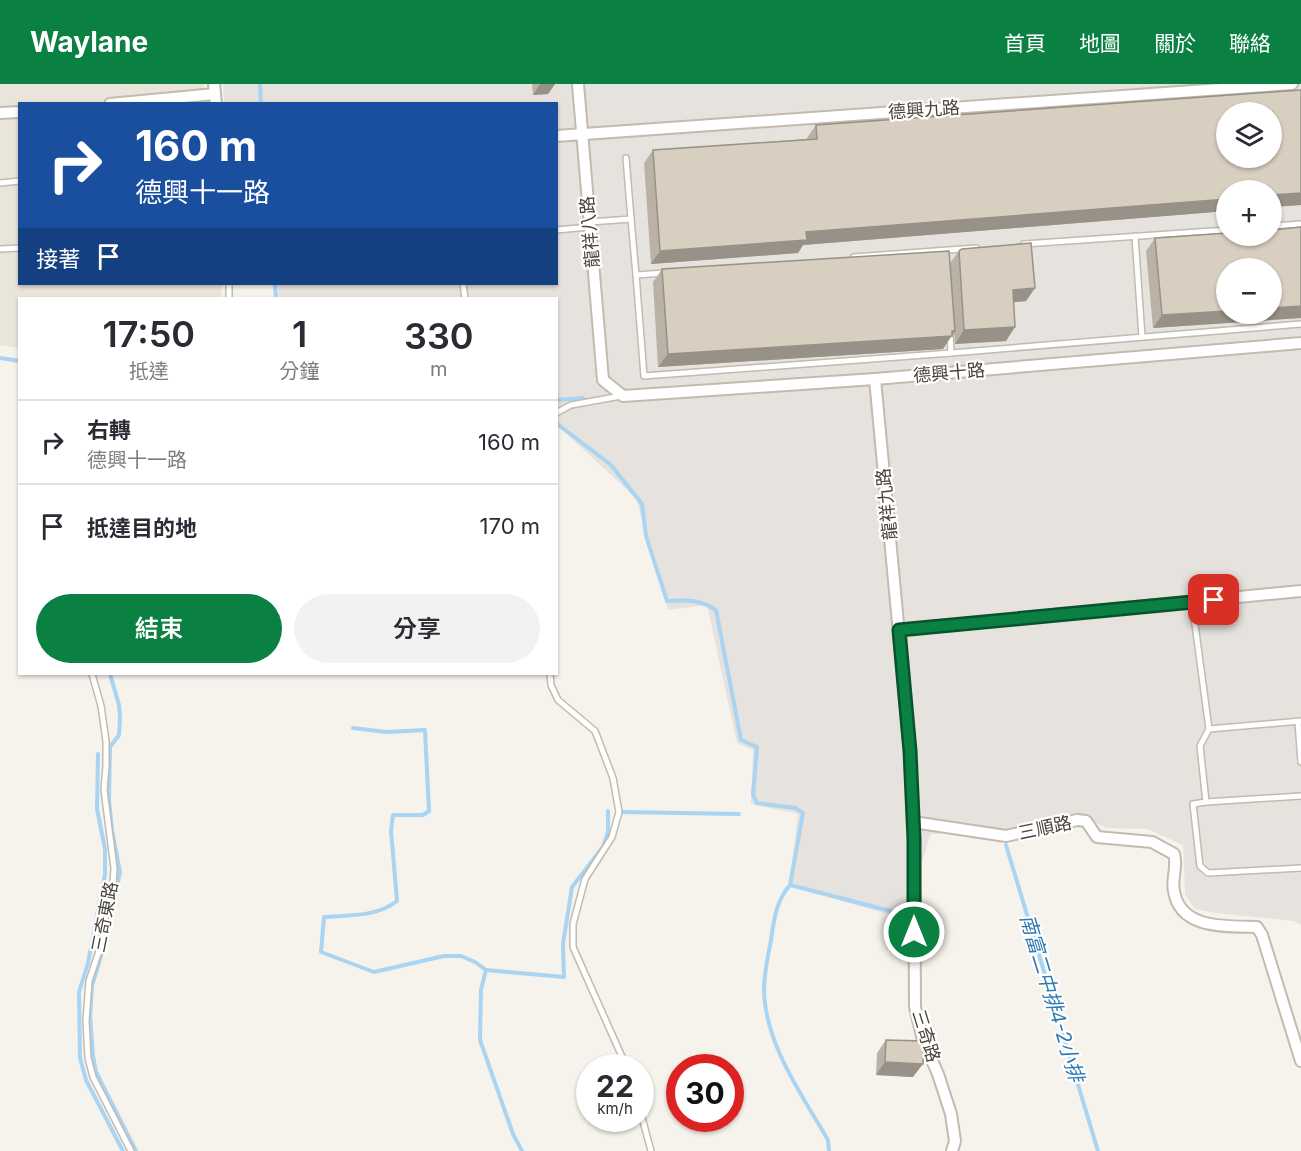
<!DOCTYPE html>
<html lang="zh-TW">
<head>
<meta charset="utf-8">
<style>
	:root { --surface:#fff; --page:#f2f2f3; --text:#2b2b33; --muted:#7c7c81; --line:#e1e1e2; --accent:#0b8043 }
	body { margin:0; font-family:Inter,"Noto Sans TC",sans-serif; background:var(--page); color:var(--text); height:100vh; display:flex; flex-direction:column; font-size:22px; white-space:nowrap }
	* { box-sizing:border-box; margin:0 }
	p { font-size:20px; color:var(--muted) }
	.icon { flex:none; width:33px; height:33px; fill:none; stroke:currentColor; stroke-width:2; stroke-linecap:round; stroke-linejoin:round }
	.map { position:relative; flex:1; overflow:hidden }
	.sheet { position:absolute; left:18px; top:213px; width:540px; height:378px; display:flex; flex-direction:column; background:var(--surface); border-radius:0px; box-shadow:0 2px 4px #0004 }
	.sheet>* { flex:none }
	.top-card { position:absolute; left:18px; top:18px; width:540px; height:183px; border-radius:0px; box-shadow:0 2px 4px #0004; background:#1a4fa0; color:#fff; overflow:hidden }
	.buttons { position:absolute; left:1216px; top:18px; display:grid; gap:12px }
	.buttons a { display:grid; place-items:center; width:66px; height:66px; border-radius:50%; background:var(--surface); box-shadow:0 2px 4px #0004; font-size:30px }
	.speed { position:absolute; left:576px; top:970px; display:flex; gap:12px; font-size:30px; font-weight:700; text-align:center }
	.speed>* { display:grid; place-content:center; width:78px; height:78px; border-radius:50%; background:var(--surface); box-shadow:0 2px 4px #0004; line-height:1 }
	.speed small { font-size:15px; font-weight:400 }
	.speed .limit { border:9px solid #d22; background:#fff; color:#111 }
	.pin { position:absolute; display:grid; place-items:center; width:51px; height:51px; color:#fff; margin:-26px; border-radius:12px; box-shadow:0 3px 9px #0006 }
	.me { position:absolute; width:66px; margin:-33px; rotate:0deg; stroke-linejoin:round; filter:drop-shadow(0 0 4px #0008) }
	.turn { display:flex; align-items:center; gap:21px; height:126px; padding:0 18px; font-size:27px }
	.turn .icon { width:78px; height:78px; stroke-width:2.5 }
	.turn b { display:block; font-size:42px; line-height:51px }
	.then { display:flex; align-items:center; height:57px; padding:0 18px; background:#0003; gap:12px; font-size:22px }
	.eta { display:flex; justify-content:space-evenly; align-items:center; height:102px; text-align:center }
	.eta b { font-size:36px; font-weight:600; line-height:42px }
	.action { display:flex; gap:12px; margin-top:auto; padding:12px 18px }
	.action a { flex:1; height:69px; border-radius:36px; background:var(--accent); color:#fff; font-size:24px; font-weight:600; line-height:69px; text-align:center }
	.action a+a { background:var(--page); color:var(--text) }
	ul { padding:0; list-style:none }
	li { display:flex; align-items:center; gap:18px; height:84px; padding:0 18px; border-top:2px solid var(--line) }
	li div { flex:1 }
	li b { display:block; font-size:22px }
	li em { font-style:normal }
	header { display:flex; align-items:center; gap:36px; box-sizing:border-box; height:84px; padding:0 30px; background:var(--accent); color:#fff }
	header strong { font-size:28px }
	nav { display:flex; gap:33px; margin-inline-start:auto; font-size:21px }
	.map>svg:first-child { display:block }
	.residential { fill:#eae5da }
	.industrial { fill:#e6e2dd; fill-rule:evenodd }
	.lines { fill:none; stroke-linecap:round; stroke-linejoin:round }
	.stream { stroke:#a9d4f2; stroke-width:4 }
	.service-casing { stroke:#c2bbae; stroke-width:8 }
	.minor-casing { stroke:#c2bbae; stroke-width:14 }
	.service { stroke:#fff; stroke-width:5 }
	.minor { stroke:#fff; stroke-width:10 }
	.wall { fill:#bab2a6; fill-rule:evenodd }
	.shaded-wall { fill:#979187 }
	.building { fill:#d8cfc1; stroke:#979187; stroke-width:1.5; fill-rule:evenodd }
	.route-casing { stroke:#07532c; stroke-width:15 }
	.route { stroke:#0b8043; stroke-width:10 }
	.labels { text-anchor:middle; stroke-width:4.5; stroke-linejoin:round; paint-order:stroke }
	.street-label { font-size:18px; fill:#4b4439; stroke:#fff }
	.water-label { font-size:20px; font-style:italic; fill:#2e7ab2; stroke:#fff }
</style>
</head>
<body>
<header>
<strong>Waylane</strong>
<nav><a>首頁</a><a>地圖</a><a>關於</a><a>聯絡</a></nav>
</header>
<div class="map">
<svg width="1301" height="1067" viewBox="0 0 1301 1067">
	<rect width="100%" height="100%" fill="#f6f3ec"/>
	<!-- residential -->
	<path class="residential" d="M0 0H204L206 19 20 20V200H221L222 214H20L19 264 0 261Z"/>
	<!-- industrial -->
	<path class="industrial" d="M223 0H1301V841L1294 837 1215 829 1195 825 1185 810 1183 761 1147 745 1107 744 1077 731 1008 747 931 750 910 814 898 833 789 802 798 730 751 720 753 666 737 659 707 521 668 526 636 414 557 341 556 214H279L278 200H556V20L224 19ZM1227 28H1272V74H1227ZM1227 106H1272V152H1227ZM1227 184H1272V230H1227Z"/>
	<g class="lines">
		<!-- stream -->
		<g class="stream">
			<path d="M260 0 261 20"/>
			<path d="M275 200 276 214"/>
			<path d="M0 274 20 277"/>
			<path d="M556 316 583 314"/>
			<path d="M556 339 611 381 642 420 646 452 667 517C685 516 700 515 716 526L741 656 757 663 753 711 757 719 795 724 803 729 790 801C776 817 774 835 771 856 768 872 764 889 764 906 765 960 802 1011 828 1056L829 1067"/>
			<path d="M110 590 119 621 120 634 119 651 110 663 109 716 112 746 120 788 105 859 92 902 90 932 93 972 96 988 136 1067"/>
			<path d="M353 644 386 648 425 646 429 727 423 731H393L391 746 397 817C377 833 349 831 324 833L321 868 374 888 444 872H461L475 878 486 886 481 906 480 956 513 1050 522 1067"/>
			<path d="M98 670 97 725 105 765V790L88 879 79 908 80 974 86 996 123 1067"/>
			<path d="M622 728 739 730"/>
			<path d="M1006 761 1098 1067"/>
			<path d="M790 801 906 831 905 838 912 841"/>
			<path d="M486 886 564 893 563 860 572 803 603 763 608 748V727"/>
		</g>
		<!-- service casing -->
		<g class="service-casing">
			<g id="service">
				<path d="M0 99 20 97"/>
				<path d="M631 135 636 191 665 189"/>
				<path d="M590 138 631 135 626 74"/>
				<path d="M1272 142 1301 140"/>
				<path d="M556 146 590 143"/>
				<path d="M1135 152 1142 253"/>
				<path d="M1024 160 1227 146"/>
				<path d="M0 165 20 164"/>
				<path d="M854 173 976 164"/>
				<path d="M636 191 644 292 951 269 950 248"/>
				<path d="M229 200V214"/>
				<path d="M463 200 465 214"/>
				<path d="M951 269 1301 240"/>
				<path d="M556 329 571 321 621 312"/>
				<path d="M1192 518 1209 645 1301 637"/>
				<path d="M92 590 101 622 106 657V682L104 706 114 784 113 801 106 828 100 864 89 897 86 937 88 974 93 993 131 1067"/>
				<path d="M550 590 551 601 558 616 595 647 613 694 619 728 612 753 585 795 573 840V863L627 984"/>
				<path d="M1298 638 1301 678"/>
				<path d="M1209 645 1200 662 1206 718 1193 720 1200 782 1208 789 1301 784"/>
				<path d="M1206 718 1301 712"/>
				<path d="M640 1026 651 1067"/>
			</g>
		</g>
		<!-- minor casing -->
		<g class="minor-casing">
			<g id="minor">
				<path d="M214 0 216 20"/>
				<path d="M578 0 603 296 623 312 875 295 1301 259"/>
				<path d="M110 20 215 10"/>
				<path d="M0 29 20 28"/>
				<path d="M556 52 1292 0"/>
				<path d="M875 295 910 667 914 755 915 923 923 956 938 990 951 1030 955 1057 952 1067"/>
				<path d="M899 546 1301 507"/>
				<path d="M913 738 1006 752 1077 736 1086 737 1097 753 1152 758 1174 770C1178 783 1171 795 1174 807 1180 846 1227 842 1257 843L1262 851 1301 977"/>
			</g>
		</g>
		<!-- service -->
		<use href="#service" class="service"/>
		<!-- minor -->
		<use href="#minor" class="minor"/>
	</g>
	<!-- wall -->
	<g class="wall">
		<path d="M532 0H555L548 10 533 11Z"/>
		<path d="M1301 6V121L1272 123V106H1227V127L803 161 798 169 651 180 644 79 653 66 807 55V54L816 41ZM1227 28H1272V74H1227Z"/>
		<path d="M1301 143V234L1153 244 1146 167 1155 154Z"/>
		<path d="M959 167 1035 204 1026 217 1014 218 1006 257 955 260 954 247 943 265 658 283 653 198 662 185 950 179Z"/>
		<path d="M886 956 913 993 876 991 877 969Z"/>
	</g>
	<!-- shaded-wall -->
	<g class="shaded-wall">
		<path d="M540 0H555L548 10 533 11Z"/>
		<path d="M1301 109V121L1272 123V111Z"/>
		<path d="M1227 115V127L803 161 798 169 651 180 660 167 806 148Z"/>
		<path d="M1035 204 1026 217 1004 219 1013 206Z"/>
		<path d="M1301 222V234L1153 244 1162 231 1227 227V230H1272V224Z"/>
		<path d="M1015 243 1006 257 955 260 964 246Z"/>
		<path d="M955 247 943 265 658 283 668 270Z"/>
		<path d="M885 978 923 980 913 993 876 991Z"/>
	</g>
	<!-- building -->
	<g class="building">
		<path d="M1301 6V109L1272 111V106H1227V115L806 148 807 156 660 167 653 66 817 55 816 41ZM1227 28H1272V74H1227Z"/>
		<path d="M1301 143V222L1272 224V184H1227V227L1162 231 1155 154 1227 149V152H1272V146Z"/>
		<path d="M1031 159 1035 204 1013 206 1015 243 964 246 959 167 962 165Z"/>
		<path d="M949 167 955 247H952V252L668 270 662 185Z"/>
		<path d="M886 956 924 957 923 980 885 978Z"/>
	</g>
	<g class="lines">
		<!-- route casing -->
		<g class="route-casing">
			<path id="route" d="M914 848V755L910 667 899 546 1214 516"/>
		</g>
		<!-- route -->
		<use href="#route" class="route"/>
	</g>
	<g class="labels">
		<!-- street labels -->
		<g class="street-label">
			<text transform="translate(924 26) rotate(-4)" y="6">德興九路</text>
			<text transform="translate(590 148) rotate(-95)" y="6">龍祥八路</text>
			<text transform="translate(949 289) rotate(-5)" y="6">德興十路</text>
			<text transform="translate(887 420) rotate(-96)" y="6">龍祥九路</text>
			<text transform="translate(1045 744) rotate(-12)" y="6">三順路</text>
			<text transform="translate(105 833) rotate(-79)" y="6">三奇東路</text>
			<text transform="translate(926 952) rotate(73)" y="6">三奇路</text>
		</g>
		<!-- water labels -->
		<g class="water-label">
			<text transform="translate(1052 914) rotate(73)" y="7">南富二中排4-2小排</text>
		</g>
	</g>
</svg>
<div class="buttons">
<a><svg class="icon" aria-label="layers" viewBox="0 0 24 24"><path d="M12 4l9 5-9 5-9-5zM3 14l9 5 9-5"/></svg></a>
<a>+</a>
<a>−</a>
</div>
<div class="speed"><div>22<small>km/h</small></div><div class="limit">30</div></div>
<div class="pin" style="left:1214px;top:516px;background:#d93025"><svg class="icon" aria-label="arrive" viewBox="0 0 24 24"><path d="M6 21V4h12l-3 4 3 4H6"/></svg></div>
<svg class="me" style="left:914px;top:848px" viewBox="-20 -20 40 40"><circle r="17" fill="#0b8043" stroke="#fff" stroke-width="3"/><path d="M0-11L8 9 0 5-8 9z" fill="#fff"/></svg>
<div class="top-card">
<div class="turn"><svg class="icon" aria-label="right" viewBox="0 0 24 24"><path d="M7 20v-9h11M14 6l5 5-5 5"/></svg><div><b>160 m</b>德興十一路</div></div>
<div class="then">接著<svg class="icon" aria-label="arrive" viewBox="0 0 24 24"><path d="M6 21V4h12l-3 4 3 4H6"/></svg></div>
</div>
<section class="sheet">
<div class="eta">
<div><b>17:50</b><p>抵達</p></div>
<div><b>1</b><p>分鐘</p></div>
<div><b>330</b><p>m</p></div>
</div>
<ul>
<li><svg class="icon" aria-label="right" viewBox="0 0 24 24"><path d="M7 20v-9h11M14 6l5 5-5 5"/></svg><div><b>右轉</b><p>德興十一路</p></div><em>160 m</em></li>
<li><svg class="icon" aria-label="arrive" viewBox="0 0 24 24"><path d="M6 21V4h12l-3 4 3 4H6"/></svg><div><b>抵達目的地</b></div><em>170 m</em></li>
</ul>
<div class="action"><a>結束</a><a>分享</a></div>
</section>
</div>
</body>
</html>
